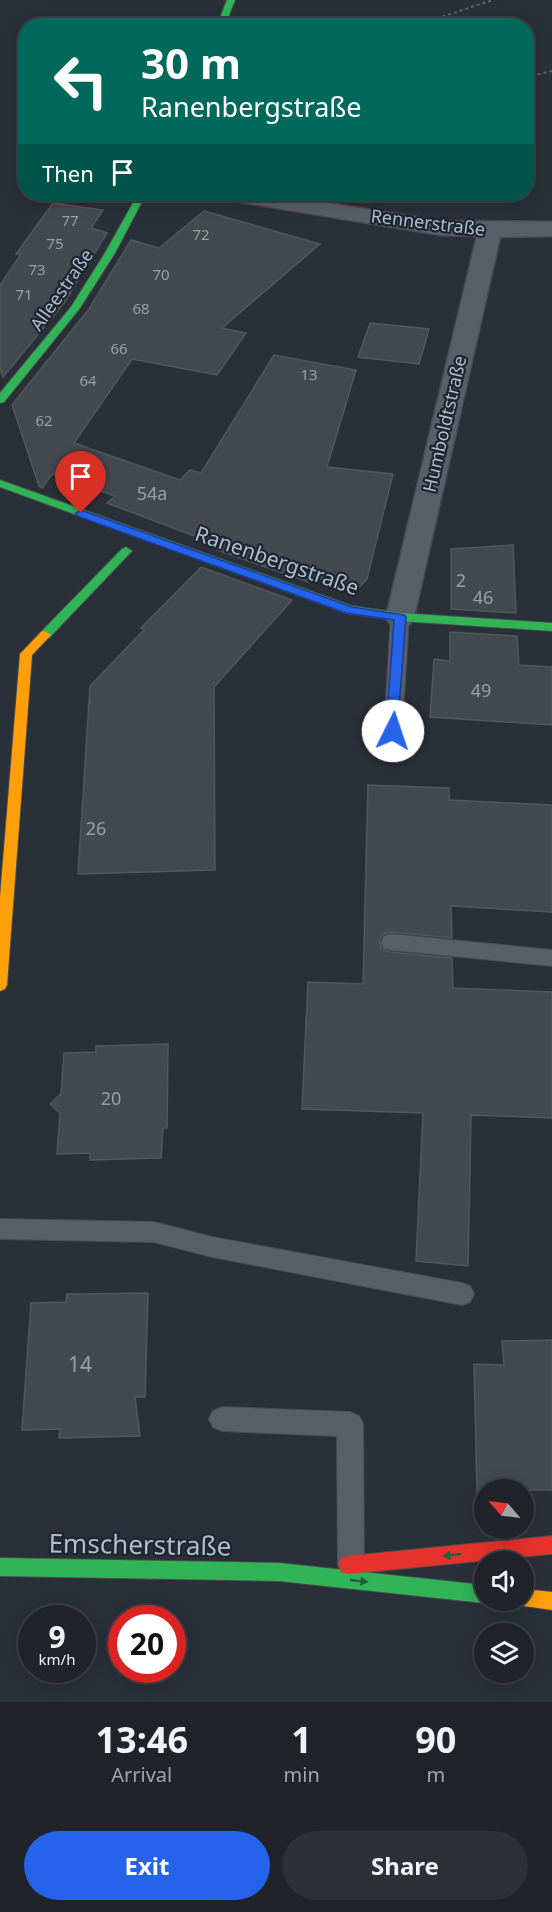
<!DOCTYPE html>
<html lang="en">
<head>
<meta charset="utf-8">
<style>
	:root { --surface:#20242a; --page:#2d3036; --text:#f1f3f6; --muted:#a2a4a8; --line:#3d4147; --accent:#2563eb }
	body { margin:0; font-family:"Noto Sans",sans-serif; background:var(--page); color:var(--text); height:100vh; display:flex; flex-direction:column; font-size:22px; white-space:nowrap }
	* { box-sizing:border-box; margin:0 }
	p { font-size:20px; color:var(--muted) }
	.icon { flex:none; width:33px; height:33px; fill:none; stroke:currentColor; stroke-width:2; stroke-linecap:round; stroke-linejoin:round }
	.map { position:relative; height:1702px; overflow:hidden }
	.panel { display:flex; flex-direction:column; background:var(--surface); flex:1 }
	.panel>* { flex:none }
	.guide { position:absolute; left:18px; top:18px; width:516px; height:183px; border-radius:24px; box-shadow:0 3px 15px #0003,0 0 0 2px var(--line); background:#00695c; color:#fff; overflow:hidden }
	.needle { width:39px; rotate:298deg }
	.buttons { position:absolute; left:474px; top:1479px; display:grid; gap:12px }
	.buttons a { display:grid; place-items:center; width:60px; height:60px; border-radius:50%; background:var(--surface); box-shadow:0 3px 15px #0003,0 0 0 2px var(--line); font-size:30px }
	.speed { position:absolute; left:18px; top:1605px; display:flex; gap:12px; font-size:30px; font-weight:700; text-align:center }
	.speed>* { display:grid; place-content:center; width:78px; height:78px; border-radius:50%; background:var(--surface); box-shadow:0 3px 15px #0003,0 0 0 2px var(--line); line-height:1 }
	.speed small { font-size:15px; font-weight:400 }
	.speed .limit { border:9px solid #d22; background:#fff; color:#111 }
	.pin { position:absolute; display:grid; place-items:center; width:51px; height:51px; color:#fff; margin:-62px -26px; border-radius:50% 50% 50% 0; rotate:-45deg; box-shadow:0 0 6px #0007 }
	.pin .icon { rotate:45deg }
	.me { position:absolute; width:66px; margin:-33px; rotate:4deg; stroke-linejoin:round; filter:drop-shadow(0 0 4px #0008) }
	.turn { display:flex; align-items:center; gap:21px; height:126px; padding:0 24px; font-size:27px }
	.turn .icon { width:78px; height:78px; stroke-width:2.5 }
	.turn b { display:block; font-size:42px; line-height:51px }
	.then { display:flex; align-items:center; height:57px; padding:0 24px; background:#0003; gap:12px; font-size:22px }
	.eta { display:flex; justify-content:space-evenly; align-items:center; height:102px; text-align:center }
	.eta b { font-size:36px; font-weight:700; line-height:42px }
	.button { display:flex; gap:12px; margin-top:auto; padding:12px 24px }
	.button a { flex:1; height:69px; border-radius:36px; background:var(--accent); color:#fff; font-size:24px; font-weight:700; line-height:69px; text-align:center }
	.button a+a { background:var(--page); color:var(--text) }
	.map>svg:first-child { display:block }
	.building { fill:#444950; stroke:#52575f; stroke-width:1.5 }
	.lines { fill:none; stroke-linecap:round; stroke-linejoin:round }
	.lane-casing { stroke:#484c53; stroke-width:2 }
	.street-casing { stroke:#484c53; stroke-width:3 }
	.fast-casing { stroke:#484c53; stroke-width:2 }
	.slow-casing { stroke:#484c53; stroke-width:2 }
	.jam-casing { stroke:#484c53; stroke-width:2 }
	.path { stroke:#5d636a; stroke-width:2; stroke-dasharray:3 3; stroke-linecap:butt }
	.lane { fill:#5a5e66; fill-rule:evenodd }
	.street { fill:#5a5e66; fill-rule:evenodd }
	.fast { fill:#30b455; fill-rule:evenodd }
	.slow { fill:#ff9f0a; fill-rule:evenodd }
	.jam { fill:#e5322d; fill-rule:evenodd }
	.oneway { fill:#255f41 }
	.route { fill:#2563eb; stroke:#184099; stroke-width:1.5 }
	.labels { text-anchor:middle; stroke-width:4.5; stroke-linejoin:round; paint-order:stroke }
	.far-number-label { font-size:15px; fill:#989fab }
	.far-street-label { font-size:18px; fill:#b4bcc9; stroke:#1d2633 }
	.number-label { font-size:18px; fill:#989fab }
	.street-label { font-size:21px; fill:#b4bcc9; stroke:#1d2633 }
	.near-number-label { font-size:21px; fill:#989fab }
	.near-street-label { font-size:26px; fill:#b4bcc9; stroke:#1d2633 }
</style>
</head>
<body>
<div class="map">
<svg width="552" height="1702" viewBox="0 0 552 1702">
	<rect width="100%" height="100%" fill="#2a3038"/>
	<!-- building -->
	<g class="building">
		<path d="M53 203 103 210 91 228 107 233 64 303 3 377 0 369V285L21 254H16Z"/>
		<path d="M204 211 320 244 222 328 246 333 217 375 132 359 74 443 180 480 190 470 201 473 274 355 356 370 327 467 393 474 367 579 355 592 313 577 308 582 217 550 221 546 107 503 115 496 52 474 42 488 39 486 12 405 89 309 131 240 159 248Z"/>
		<path d="M370 323 429 329 419 364 358 357Z"/>
		<path d="M513 545 516 613 451 609V549Z"/>
		<path d="M201 567 292 600 214 687 215 870 78 874 90 686 144 630 141 628Z"/>
		<path d="M450 632 517 636 519 665 552 667V725L430 717 434 659 450 661Z"/>
		<path d="M368 785 449 788V800L552 805V912L451 906 452 938 391 932 383 934 379 941 382 949 390 952 452 958 453 988 552 992V1118L471 1115 468 1266 416 1261 423 1113 302 1109 308 982 363 984Z"/>
		<path d="M168 1044 167 1128H163L161 1158 90 1160V1153L57 1154 60 1113 50 1104 61 1094 64 1053 96 1052V1046Z"/>
		<path d="M148 1293 145 1397H135L140 1436 59 1438 60 1429 22 1430 31 1303 66 1302 67 1294Z"/>
		<path d="M552 1340V1490H484V1492H477L474 1364 504 1365 502 1341Z"/>
	</g>
	<g class="lines">
		<!-- lane casing -->
		<g class="lane-casing">
			<g id="lane">
				<path d="M400 611 406 613 409 617 402 731 399 735 393 737 387 735 384 731 391 617 394 613Z"/>
				<path d="M391 934 552 950V966L391 950 384 948 381 942 384 936Z"/>
				<path d="M0 1219 154 1222 212 1237 462 1283 470 1286 474 1294 470 1302 462 1305 212 1257 154 1242 0 1239Z"/>
				<path d="M222 1407 350 1412 359 1416 363 1424 364 1565 360 1574 351 1578 342 1574 338 1565 337 1436 222 1431 213 1427 209 1419 213 1411Z"/>
			</g>
		</g>
		<!-- street casing -->
		<g class="street-casing">
			<path id="street" d="M223 194H271L441 221 552 222V236L500 237 414 617 410 624 400 626 390 624 386 617 477 236 441 235 234 201 226 199Z"/>
		</g>
		<!-- fast casing -->
		<g class="fast-casing">
			<g id="fast">
				<path d="M227 0H235L225 26H217Z"/>
				<path d="M138 194H146L115 253 80 308 4 402 0 403V393L71 307 105 253Z"/>
				<path d="M0 480 352 606 400 613 552 623V631L400 621 346 613 0 487Z"/>
				<path d="M126 547 132 551 130 553 49 638H41L39 635 41 632 122 549Z"/>
				<path d="M0 1558 279 1563 484 1585V1600H491L484 1603 279 1581 0 1576Z"/>
			</g>
		</g>
		<!-- slow casing -->
		<g class="slow-casing">
			<g id="slow">
				<path d="M45 631 51 635 32 655 7 985 5 989 0 991V897L20 654 41 632Z"/>
				<path d="M524 1589 552 1592V1610L517 1605 516 1600H524Z"/>
			</g>
		</g>
		<!-- jam casing -->
		<g class="jam-casing">
			<path id="jam" d="M552 1536V1554L348 1574 341 1572 339 1565 341 1558 348 1556Z"/>
		</g>
		<!-- path -->
		<g class="path">
			<path d="M414 26 493 0"/>
			<path d="M526 77 552 71"/>
		</g>
		<!-- lane -->
		<use href="#lane" class="lane"/>
		<!-- street -->
		<use href="#street" class="street"/>
		<!-- fast -->
		<use href="#fast" class="fast"/>
		<!-- slow -->
		<use href="#slow" class="slow"/>
		<!-- jam -->
		<use href="#jam" class="jam"/>
	</g>
	<!-- one-way arrows -->
	<defs><path id="oneway-solid" d="M-6-.8H1V-3.2L6.5 0L1 3.2V.8H-6Z" transform="scale(1.5)"/></defs>
	<g class="oneway">
		<use href="#oneway-solid" transform="translate(452 1555) rotate(174)"/>
		<use href="#oneway-solid" transform="translate(359 1581) rotate(6)"/>
	</g>
	<!-- route -->
	<path class="route" d="M81 510 352 607 404 615 406 617 397 734H388L386 731 394 620 346 613 77 516 76 513Z"/>
	<g class="labels">
		<!-- far-number labels -->
		<g class="far-number-label">
			<text x="70" y="226">77</text>
			<text x="201" y="240">72</text>
			<text x="55" y="249">75</text>
			<text x="37" y="275">73</text>
			<text x="161" y="280">70</text>
			<text x="24" y="300">71</text>
			<text x="141" y="314">68</text>
			<text x="119" y="354">66</text>
			<text x="309" y="380">13</text>
			<text x="88" y="386">64</text>
			<text x="44" y="426">62</text>
		</g>
		<!-- far-street labels -->
		<g class="far-street-label">
			<text transform="translate(428 223) rotate(7)" y="6">Rennerstraße</text>
			<text transform="translate(62 290) rotate(-55)" y="6">Alleestraße</text>
			<text transform="translate(445 424) rotate(-77)" y="6">Humboldtstraße</text>
		</g>
		<!-- number labels -->
		<g class="number-label">
			<text x="152" y="500">54a</text>
			<text x="461" y="587">2</text>
			<text x="483" y="604">46</text>
			<text x="481" y="697">49</text>
			<text x="96" y="835">26</text>
			<text x="111" y="1105">20</text>
		</g>
		<!-- street labels -->
		<g class="street-label">
			<text transform="translate(277 561) rotate(19)" y="7">Ranenbergstraße</text>
		</g>
		<!-- near-number labels -->
		<g class="near-number-label">
			<text x="80" y="1372">14</text>
		</g>
		<!-- near-street labels -->
		<g class="near-street-label">
			<text transform="translate(140 1545) rotate(1)" y="9">Emscherstraße</text>
		</g>
	</g>
</svg>
<div class="buttons">
<a><svg class="needle" viewBox="-14 -14 28 28"><path d="M0-13l5 13h-10z" fill="#e53935"/><path d="M0 13l5-13h-10z" fill="#a2a4a8"/></svg></a>
<a><svg class="icon" aria-label="sound" viewBox="0 0 24 24"><path d="M4 9h4l5-4v14l-5-4H4zM17 9q2 3 0 6"/></svg></a>
<a><svg class="icon" aria-label="layers" viewBox="0 0 24 24"><path d="M12 4l9 5-9 5-9-5zM3 14l9 5 9-5"/></svg></a>
</div>
<div class="speed"><div>9<small>km/h</small></div><div class="limit">20</div></div>
<div class="pin" style="left:81px;top:513px;background:#d93025"><svg class="icon" aria-label="arrive" viewBox="0 0 24 24"><path d="M6 21V4h12l-3 4 3 4H6"/></svg></div>
<svg class="me" style="left:393px;top:731px" viewBox="-20 -20 40 40"><circle r="19" fill="#fff"/><path d="M0-13L10 11 0 6-10 11z" fill="#2563eb"/></svg>
<div class="guide">
<div class="turn"><svg class="icon" aria-label="left" viewBox="0 0 24 24"><path d="M17 20v-9H6M10 6l-5 5 5 5"/></svg><div><b>30 m</b>Ranenbergstraße</div></div>
<div class="then">Then<svg class="icon" aria-label="arrive" viewBox="0 0 24 24"><path d="M6 21V4h12l-3 4 3 4H6"/></svg></div>
</div>
</div>
<section class="panel">
<div class="eta">
<div><b>13:46</b><p>Arrival</p></div>
<div><b>1</b><p>min</p></div>
<div><b>90</b><p>m</p></div>
</div>
<div class="button"><a>Exit</a><a>Share</a></div>
</section>
</body>
</html>
